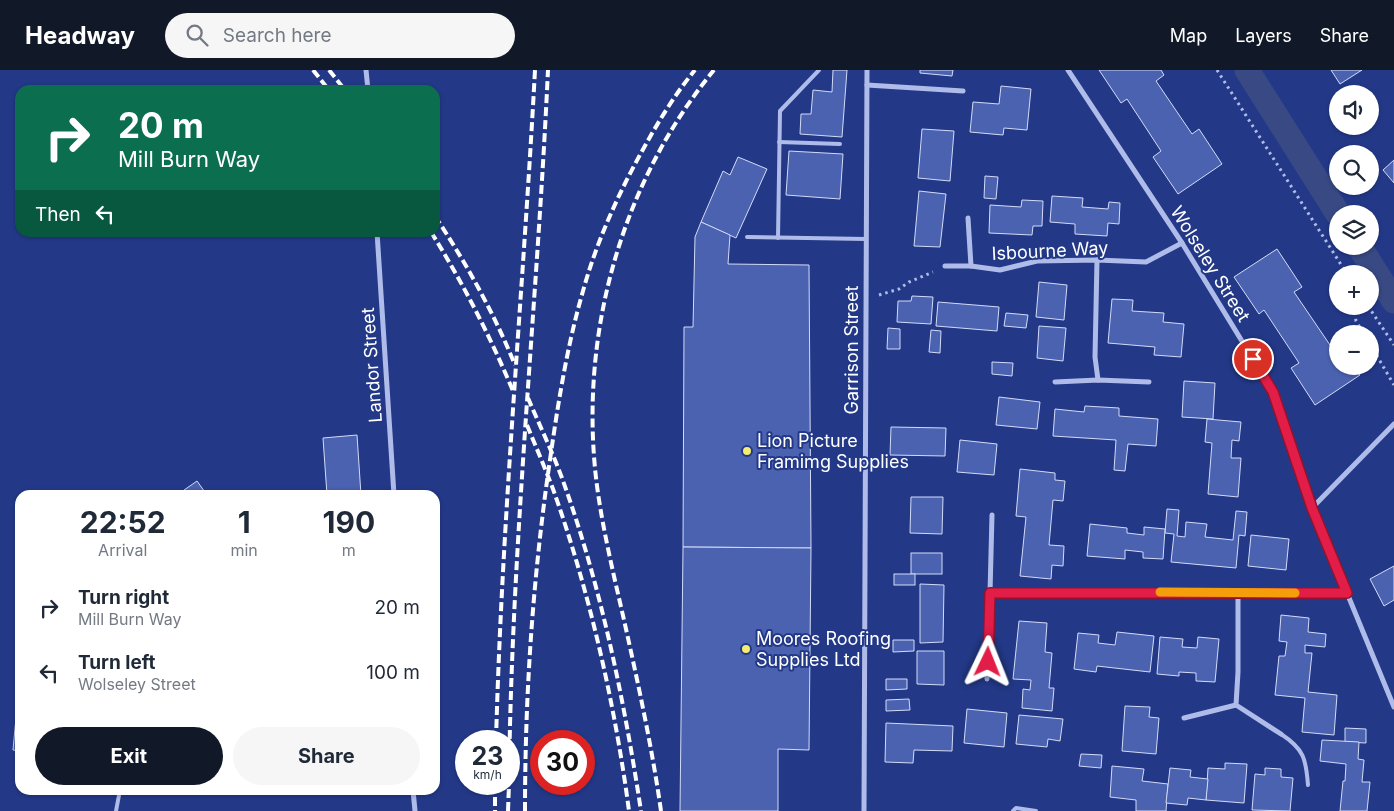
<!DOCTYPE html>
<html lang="en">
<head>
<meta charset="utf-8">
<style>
	:root { --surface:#fff; --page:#f6f6f7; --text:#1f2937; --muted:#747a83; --accent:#111827 }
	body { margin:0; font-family:Inter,sans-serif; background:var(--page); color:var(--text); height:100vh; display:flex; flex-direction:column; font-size:19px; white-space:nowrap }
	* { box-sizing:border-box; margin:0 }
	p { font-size:16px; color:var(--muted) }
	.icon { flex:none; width:28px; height:28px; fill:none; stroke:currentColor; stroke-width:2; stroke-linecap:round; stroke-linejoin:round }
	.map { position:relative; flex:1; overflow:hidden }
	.side { position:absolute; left:15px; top:420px; width:425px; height:305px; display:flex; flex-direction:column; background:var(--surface); border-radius:15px; box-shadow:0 1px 4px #0004 }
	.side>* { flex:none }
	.guide { position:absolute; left:15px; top:15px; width:425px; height:152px; border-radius:15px; box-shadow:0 1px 4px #0004; background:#0b6e4f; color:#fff; overflow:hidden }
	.buttons { position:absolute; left:1329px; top:15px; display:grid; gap:10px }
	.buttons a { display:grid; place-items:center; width:50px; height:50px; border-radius:50%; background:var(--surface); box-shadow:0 1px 4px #0004; font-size:25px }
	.speed { position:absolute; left:455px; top:660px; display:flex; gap:10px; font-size:25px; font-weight:700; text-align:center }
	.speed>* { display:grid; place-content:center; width:65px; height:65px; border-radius:50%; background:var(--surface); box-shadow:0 1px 4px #0004; line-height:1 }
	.speed small { font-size:12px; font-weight:400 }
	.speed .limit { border:8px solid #d22; background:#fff; color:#111 }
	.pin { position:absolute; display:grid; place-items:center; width:42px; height:42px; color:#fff; margin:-21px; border:2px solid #fff; border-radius:50%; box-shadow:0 1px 5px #0007 }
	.me { position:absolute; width:55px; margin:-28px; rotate:2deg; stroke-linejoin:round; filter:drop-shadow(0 0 4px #0008) }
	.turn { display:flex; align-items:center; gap:18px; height:105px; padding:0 20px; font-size:22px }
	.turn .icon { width:65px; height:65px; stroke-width:2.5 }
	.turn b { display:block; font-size:35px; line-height:42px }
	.then { display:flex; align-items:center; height:48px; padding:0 20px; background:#0003; gap:10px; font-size:19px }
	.eta { display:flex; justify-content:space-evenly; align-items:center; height:85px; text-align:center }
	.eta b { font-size:30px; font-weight:700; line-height:35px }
	.action { display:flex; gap:10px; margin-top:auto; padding:10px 20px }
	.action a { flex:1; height:58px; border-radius:30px; background:var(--accent); color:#fff; font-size:20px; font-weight:700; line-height:58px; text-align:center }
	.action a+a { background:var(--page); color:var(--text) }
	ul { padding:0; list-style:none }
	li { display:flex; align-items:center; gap:15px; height:65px; padding:0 20px }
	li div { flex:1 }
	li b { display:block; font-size:19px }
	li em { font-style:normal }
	header { display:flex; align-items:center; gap:30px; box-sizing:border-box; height:70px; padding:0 25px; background:var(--accent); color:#fff }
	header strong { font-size:24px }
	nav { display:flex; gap:28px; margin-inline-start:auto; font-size:18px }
	.search { width:350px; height:45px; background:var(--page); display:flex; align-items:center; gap:12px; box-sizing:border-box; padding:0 18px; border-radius:28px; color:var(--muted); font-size:19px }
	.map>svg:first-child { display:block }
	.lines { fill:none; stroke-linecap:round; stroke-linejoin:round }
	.canal { stroke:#384983; stroke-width:25 }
	.building { fill:#4b62b0; stroke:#d3dbf7 }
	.path { stroke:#afbcea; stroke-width:3; stroke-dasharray:2.5 4; stroke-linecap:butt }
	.service { stroke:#afbcea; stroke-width:4 }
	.minor { stroke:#afbcea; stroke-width:5 }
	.rail { stroke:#fff; stroke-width:4; stroke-dasharray:9 4; stroke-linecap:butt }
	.route-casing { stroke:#92132f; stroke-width:12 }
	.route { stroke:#e11d48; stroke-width:9 }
	.slow { stroke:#f59e0b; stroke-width:9 }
	.poi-dot { fill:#f5ec71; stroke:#233988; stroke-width:2 }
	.labels { text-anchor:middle; stroke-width:4; stroke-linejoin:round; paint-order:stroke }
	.street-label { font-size:18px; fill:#fff; stroke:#233988 }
	.poi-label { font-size:18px; fill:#fff; stroke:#233988; text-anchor:start }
</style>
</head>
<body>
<header>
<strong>Headway</strong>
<div class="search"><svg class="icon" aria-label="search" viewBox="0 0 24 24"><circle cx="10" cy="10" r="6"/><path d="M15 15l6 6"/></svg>Search here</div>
<nav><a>Map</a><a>Layers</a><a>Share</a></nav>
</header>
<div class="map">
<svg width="1394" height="741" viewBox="0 0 1394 741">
	<rect width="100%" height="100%" fill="#233988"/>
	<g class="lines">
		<!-- canal -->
		<g class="canal">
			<path d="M1247 0 1338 144"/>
			<path d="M1359 176 1394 231"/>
		</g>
	</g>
	<!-- building -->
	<g class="building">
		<path d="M833 0H847L842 67 800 64 801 44H811L813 20 832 22Z"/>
		<path d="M920 0H953L952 6 920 3Z"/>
		<path d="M1099 0H1161L1164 5 1156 11 1192 64 1199 59 1222 94 1178 124 1153 87 1161 81 1127 29 1121 33Z"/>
		<path d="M1331 0H1362L1340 14Z"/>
		<path d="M1001 16 1031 19 1027 60 1004 58 1003 65 970 62 973 32 999 34Z"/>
		<path d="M922 59 954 61 950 111 918 108Z"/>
		<path d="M789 81 843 84 840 129 786 125Z"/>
		<path d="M738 87 767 99 736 168 701 152 723 101 730 105Z"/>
		<path d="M1394 90V113L1383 100Z"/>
		<path d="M985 106 998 107 996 129 984 128Z"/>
		<path d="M919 121 946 124 940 177 914 176Z"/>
		<path d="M1052 126 1083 128 1082 137 1108 139 1109 132 1120 133 1119 154 1108 153 1107 166 1075 164V154L1050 152Z"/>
		<path d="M1022 130 1043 131 1042 156H1033L1032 165 989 163 990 135 1021 137Z"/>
		<path d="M701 152 730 165 728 194 809 195 811 478 683 477 684 257H693L695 167Z"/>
		<path d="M1277 179 1302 217 1294 222 1330 275 1337 270 1338 272V296H1354L1360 305 1315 335 1291 298 1299 293 1264 240 1259 244 1234 207Z"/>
		<path d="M1039 212 1067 215 1064 250 1036 247Z"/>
		<path d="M912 226 933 227 931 254 897 252 898 231H911Z"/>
		<path d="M1112 229 1133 230 1132 241 1164 243 1163 252 1184 254 1181 287 1154 285 1155 277 1108 273Z"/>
		<path d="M938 232 999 237 997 261 936 256Z"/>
		<path d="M1006 243 1028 245 1026 258 1004 256Z"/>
		<path d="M1039 256 1066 258 1063 291 1037 288Z"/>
		<path d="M888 258 900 259V279H887Z"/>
		<path d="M931 260 941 261 940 283 929 282Z"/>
		<path d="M992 292 1013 293 1012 306 992 304Z"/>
		<path d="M1184 311 1215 313 1213 349 1182 347Z"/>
		<path d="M999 327 1040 332 1037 359 996 355Z"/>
		<path d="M1085 336 1119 338V346L1158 349 1156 376 1128 374 1125 401 1114 400 1116 370 1053 366 1055 339 1084 342Z"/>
		<path d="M1207 349 1241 352 1239 371 1232 370 1231 388H1241L1238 427 1208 424 1212 373 1205 372Z"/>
		<path d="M891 357 946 358 945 386 890 385Z"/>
		<path d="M357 365 361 425H327L323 368Z"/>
		<path d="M960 370 997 374 994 405 957 402Z"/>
		<path d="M1020 399 1055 403V410L1065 411 1063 431 1053 430 1049 475 1064 476 1063 496 1052 495 1051 509 1020 506 1026 447 1016 446Z"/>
		<path d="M197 411 207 425H177Z"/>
		<path d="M911 427H943L942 464 910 463Z"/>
		<path d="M1167 439 1179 440 1177 466 1185 467 1186 452 1207 454 1205 467 1233 470 1236 441 1247 442 1245 466 1239 465 1236 498 1171 492 1174 464 1165 463Z"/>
		<path d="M1090 454 1127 458V463L1144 465V457L1165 459 1163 489 1143 488V482L1125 480V489L1087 486Z"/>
		<path d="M1251 465 1289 469 1286 500 1248 496Z"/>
		<path d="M683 477 811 478 809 680 778 679V741H680Z"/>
		<rect x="911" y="483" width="31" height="21"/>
		<path d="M1394 496V530L1384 536 1370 509Z"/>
		<rect x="894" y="504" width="21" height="11"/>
		<path d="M920 514 944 515 943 572 920 573Z"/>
		<path d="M1281 545 1309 548 1308 562 1326 564 1325 577 1305 575V583H1312L1308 622 1337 625 1334 665 1302 662 1305 628 1275 625 1279 586H1285L1287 572 1279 571Z"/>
		<path d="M1019 551 1047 553 1045 582 1052 583 1049 618H1054L1052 641 1022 638 1023 619 1030 620 1031 610 1013 609Z"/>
		<path d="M1117 562 1154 566 1150 602 1097 596 1096 602 1074 599 1078 563 1099 565 1098 573 1115 575Z"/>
		<path d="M1160 567 1183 569 1182 577 1197 578 1198 567 1219 569 1215 612 1196 611V603L1179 602V606L1157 604Z"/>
		<path d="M893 570H914V581L893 582Z"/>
		<path d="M917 581H944V615L917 614Z"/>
		<path d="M886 609H907V619L886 620Z"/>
		<path d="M18 626H20V681L13 680Z"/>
		<path d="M909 629 910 640 886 641V630Z"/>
		<path d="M1125 636 1150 637 1149 647 1159 648 1156 684 1122 681Z"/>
		<path d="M967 639 1007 643 1004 677 964 673Z"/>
		<path d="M1019 645 1063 649 1060 671 1048 669 1047 677 1016 674Z"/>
		<path d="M886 653 953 656 952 681 914 680 913 693 885 692Z"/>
		<path d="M1345 658 1366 659V673L1345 672Z"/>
		<path d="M1322 670 1359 672 1358 689 1364 690 1362 712H1370L1367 741H1340L1343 711H1345L1346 694 1320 691Z"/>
		<path d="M1081 684 1102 685 1101 698 1079 696Z"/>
		<path d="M1225 693 1247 694 1244 733 1206 730 1208 698 1225 699Z"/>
		<path d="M1112 696 1144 699 1142 711 1168 714 1166 741H1136V730L1110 727Z"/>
		<path d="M1170 698 1191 700 1190 707 1208 709 1206 730 1188 728 1187 735 1166 733Z"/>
		<path d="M1265 698 1281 699V707L1293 708 1290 741 1252 740 1255 704 1265 705Z"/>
	</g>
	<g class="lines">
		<!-- path -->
		<g class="path">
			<path d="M1217 0 1347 204"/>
			<path d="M879 225 899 219 909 212 933 202"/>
			<path d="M1354 236 1356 251 1364 264"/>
			<path d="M1368 236 1394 275"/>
			<path d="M1370 274 1394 315"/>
		</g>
		<!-- service -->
		<g class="service">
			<path d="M779 72 840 74"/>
			<path d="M747 167 866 169"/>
			<path d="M778 168 780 41 819 0"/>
			<path d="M1281 664C1304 679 1306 689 1308 715"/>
			<path d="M116 741 120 720"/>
			<path d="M1013 741 1016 738 1036 741"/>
		</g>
		<!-- minor -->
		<g class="minor">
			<path d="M366 0 368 20"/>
			<path d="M1068 0 1182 173 1273 322 1312 438 1394 637"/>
			<path d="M867 15 963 21"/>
			<path d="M968 148 971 196"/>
			<path d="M377 162 394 425"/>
			<path d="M1097 190 1095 287 1098 310"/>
			<path d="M945 196H971L1000 200 1037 191 1097 190 1146 192 1182 173"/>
			<path d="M1055 312 1098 310 1149 312"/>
			<path d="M1312 438 1394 354"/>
			<path d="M1238 522V602L1236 635 1281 664"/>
			<path d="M990 523 992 445"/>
			<path d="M987 609 990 523H1347"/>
			<path d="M1184 648 1236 635"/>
			<path d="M413 720 415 741"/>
			<path d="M864 741 867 0"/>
		</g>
		<!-- rail -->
		<g class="rail">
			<path d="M313 0 329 20"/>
			<path d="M329 0 345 20"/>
			<path d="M435 146C466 193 494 243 515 295"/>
			<path d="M431 162C463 213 490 266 513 321"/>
			<path d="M528 328C539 354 552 381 562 408 601 516 624 629 641 741"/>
			<path d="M527 355C536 377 545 398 553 419 589 520 615 634 629 741"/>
			<path d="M496 671C502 447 523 224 535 0"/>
			<path d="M509 708C512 471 537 236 548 0"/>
			<path d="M495 714V741"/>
			<path d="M508 741 509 714"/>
			<path d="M525 741C525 630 532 521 547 411 556 347 565 283 583 221 597 170 620 120 646 74 660 49 676 23 695 0"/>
			<path d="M661 741C652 677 638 613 624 550 614 506 603 461 597 416 578 269 620 114 714 0"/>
		</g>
	</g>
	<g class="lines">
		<!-- route casing -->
		<g class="route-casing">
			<path id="route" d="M988 592 990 523H1347L1312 438 1273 322 1253 289"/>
		</g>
		<!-- route -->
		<use href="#route" class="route"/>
		<!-- slow -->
		<path class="slow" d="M1160 522 1295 523"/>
	</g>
	<!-- markers -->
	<g class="poi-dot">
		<circle cx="747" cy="381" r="5"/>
		<circle cx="746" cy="579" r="5"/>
	</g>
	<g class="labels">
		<!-- street labels -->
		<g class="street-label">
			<text transform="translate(1050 181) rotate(-3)" y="6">Isbourne Way</text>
			<text transform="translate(1210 194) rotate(58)" y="6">Wolseley Street</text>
			<text transform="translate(852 280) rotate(-90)" y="6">Garrison Street</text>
			<text transform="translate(372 295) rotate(-94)" y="6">Landor Street</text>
		</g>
		<!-- poi labels -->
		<g class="poi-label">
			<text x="757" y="377">Lion Picture<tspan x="757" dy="21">Framimg Supplies</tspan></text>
			<text x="756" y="575">Moores Roofing<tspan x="756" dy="21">Supplies Ltd</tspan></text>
		</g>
	</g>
</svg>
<div class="buttons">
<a><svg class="icon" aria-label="sound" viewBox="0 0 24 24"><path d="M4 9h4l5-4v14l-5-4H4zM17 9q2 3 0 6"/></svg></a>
<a><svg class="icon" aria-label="search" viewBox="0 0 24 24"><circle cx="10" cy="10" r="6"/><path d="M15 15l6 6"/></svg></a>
<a><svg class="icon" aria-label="layers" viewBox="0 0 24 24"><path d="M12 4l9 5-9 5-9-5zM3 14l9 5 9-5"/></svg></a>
<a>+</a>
<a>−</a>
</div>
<div class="speed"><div>23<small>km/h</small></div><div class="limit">30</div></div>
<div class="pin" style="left:1253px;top:289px;background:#d93025"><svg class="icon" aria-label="arrive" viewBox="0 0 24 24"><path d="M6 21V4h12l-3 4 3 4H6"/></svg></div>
<svg class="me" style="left:988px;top:592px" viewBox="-20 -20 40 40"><path d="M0-17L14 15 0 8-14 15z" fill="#e11d48" stroke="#fff" stroke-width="4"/></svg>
<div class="guide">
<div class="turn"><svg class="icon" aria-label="right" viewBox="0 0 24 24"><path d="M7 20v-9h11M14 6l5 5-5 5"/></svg><div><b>20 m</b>Mill Burn Way</div></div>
<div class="then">Then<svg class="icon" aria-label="left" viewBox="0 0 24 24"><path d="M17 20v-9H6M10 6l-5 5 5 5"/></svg></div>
</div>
<section class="side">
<div class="eta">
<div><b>22:52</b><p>Arrival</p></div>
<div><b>1</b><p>min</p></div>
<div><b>190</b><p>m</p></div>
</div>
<ul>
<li><svg class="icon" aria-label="right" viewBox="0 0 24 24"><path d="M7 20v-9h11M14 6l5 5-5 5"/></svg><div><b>Turn right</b><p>Mill Burn Way</p></div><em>20 m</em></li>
<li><svg class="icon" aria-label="left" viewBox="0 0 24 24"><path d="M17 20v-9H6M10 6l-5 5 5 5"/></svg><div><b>Turn left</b><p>Wolseley Street</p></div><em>100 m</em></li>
</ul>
<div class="action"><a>Exit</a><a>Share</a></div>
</section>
</div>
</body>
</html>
